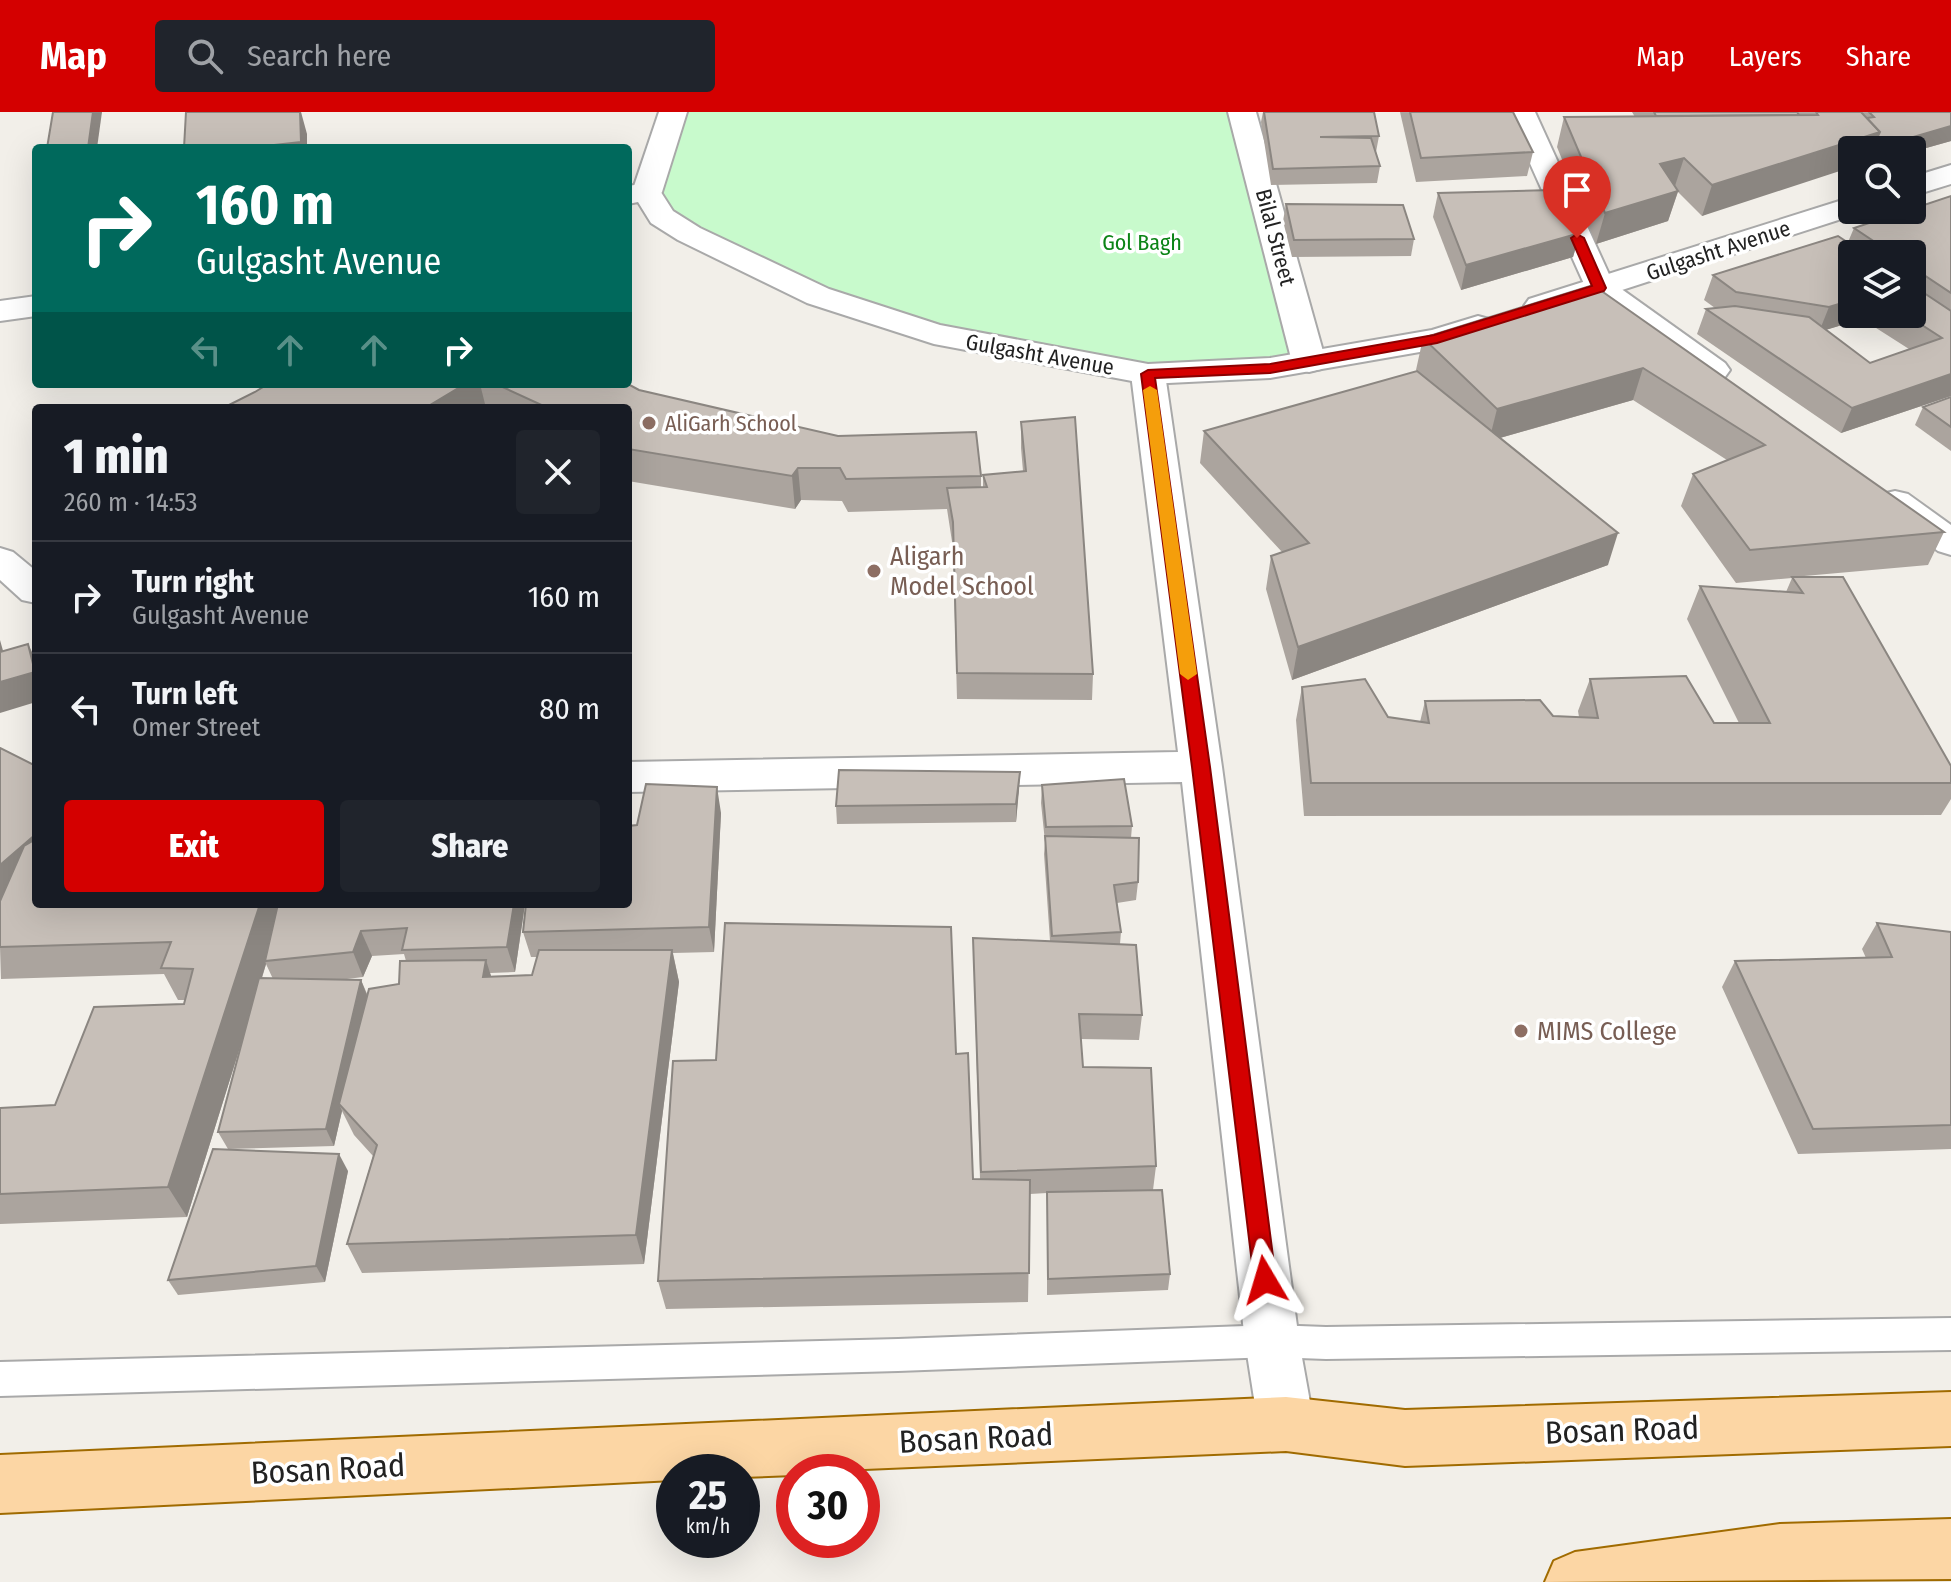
<!DOCTYPE html>
<html lang="en">
<head>
<meta charset="utf-8">
<style>
	:root { --surface:#171b24; --page:#20242c; --text:#f1f3f6; --muted:#9ea1a6; --line:#363941; --accent:#d40000 }
	body { margin:0; font-family:"Fira Sans Condensed",sans-serif; background:var(--page); color:var(--text); height:100vh; display:flex; flex-direction:column; font-size:30px; white-space:nowrap }
	* { box-sizing:border-box; margin:0 }
	p { font-size:26px; color:var(--muted) }
	.icon { flex:none; width:44px; height:44px; fill:none; stroke:currentColor; stroke-width:2; stroke-linecap:round; stroke-linejoin:round }
	.map { position:relative; flex:1; overflow:hidden }
	.details { position:absolute; left:32px; top:292px; width:600px; height:504px; display:flex; flex-direction:column; background:var(--surface); border-radius:8px; box-shadow:0 8px 32px #0002 }
	.details>* { flex:none }
	.top-card { position:absolute; left:32px; top:32px; width:600px; height:244px; border-radius:8px; box-shadow:0 8px 32px #0002; background:#00695c; color:#fff; overflow:hidden }
	.controls { position:absolute; left:1838px; top:24px; display:grid; gap:16px }
	.controls a { display:grid; place-items:center; width:88px; height:88px; border-radius:8px; background:var(--surface); box-shadow:0 8px 32px #0002; font-size:40px }
	.speed { position:absolute; left:656px; top:1342px; display:flex; gap:16px; font-size:40px; font-weight:700; text-align:center }
	.speed>* { display:grid; place-content:center; width:104px; height:104px; border-radius:50%; background:var(--surface); box-shadow:0 8px 32px #0002; line-height:1 }
	.speed small { font-size:20px; font-weight:400 }
	.speed .limit { border:12px solid #d22; background:#fff; color:#111 }
	.pin { position:absolute; display:grid; place-items:center; width:68px; height:68px; color:#fff; margin:-82px -34px; border-radius:50% 50% 50% 0; rotate:-45deg; box-shadow:0 0 8px #0007 }
	.pin .icon { rotate:45deg }
	.me { position:absolute; width:88px; margin:-44px; rotate:353deg; stroke-linejoin:round; filter:drop-shadow(0 0 6px #0008) }
	.turn { display:flex; align-items:center; gap:28px; height:168px; padding:0 32px; font-size:36px }
	.turn .icon { width:104px; height:104px; stroke-width:2.5 }
	.turn b { display:block; font-size:56px; line-height:68px }
	.lanes { display:flex; align-items:center; height:76px; padding:0 32px; background:#0003; justify-content:center; gap:40px; direction:ltr }
	.lanes .off { opacity:.35 }
	.round { display:grid; place-items:center; flex:none; width:84px; height:84px; border-radius:8px; background:var(--page) }
	.overview { display:flex; align-items:center; justify-content:space-between; height:136px; padding:0 32px }
	h1 { font-size:48px; font-weight:800; line-height:60px }
	.primary-button { display:flex; gap:16px; margin-top:auto; padding:16px 32px }
	.primary-button a { flex:1; height:92px; border-radius:8px; background:var(--accent); color:#fff; font-size:32px; font-weight:800; line-height:92px; text-align:center }
	.primary-button a+a { background:var(--page); color:var(--text) }
	ul { padding:0; list-style:none }
	li { display:flex; align-items:center; gap:24px; height:112px; padding:0 32px; border-top:2px solid var(--line) }
	li div { flex:1 }
	li b { display:block; font-size:30px }
	li em { font-style:normal }
	header { display:flex; align-items:center; gap:48px; box-sizing:border-box; height:112px; padding:0 40px; background:var(--accent); color:#fff }
	header strong { font-size:38px }
	nav { display:flex; gap:44px; margin-inline-start:auto; font-size:28px }
	.search { width:560px; height:72px; background:var(--page); display:flex; align-items:center; gap:20px; box-sizing:border-box; padding:0 28px; border-radius:8px; color:var(--muted); font-size:30px }
	.map>svg:first-child { display:block }
	.park { fill:#c8facc }
	.lines { fill:none; stroke-linecap:round; stroke-linejoin:round }
	.service-casing { stroke:#a9a9a9; stroke-width:4 }
	.minor-casing { stroke:#a9a9a9; stroke-width:4 }
	.tertiary-casing { stroke:#a9a9a9; stroke-width:4 }
	.primary-casing { stroke:#a06b00; stroke-width:4 }
	.service { fill:#fff; fill-rule:evenodd }
	.minor { fill:#fff; fill-rule:evenodd }
	.tertiary { fill:#fff; fill-rule:evenodd }
	.primary { fill:#fcd6a4; fill-rule:evenodd }
	.wall { fill:#aba49e; fill-rule:evenodd }
	.shaded-wall { fill:#8b8681 }
	.building { fill:#c7bfb8; stroke:#8b8681; stroke-width:2 }
	.route { fill:#d40000; stroke:#8a0000; stroke-width:2 }
	.slow { fill:#f59e0b }
	.education-dot { fill:#8d6e63; stroke:#fff; stroke-width:3 }
	.labels { text-anchor:middle; stroke-width:7; stroke-linejoin:round; paint-order:stroke }
	.far-street-label { font-size:22px; fill:#222; stroke:#fff }
	.far-park-label { font-size:22px; fill:#0c8416; stroke:#fff }
	.far-education-label { font-size:22px; fill:#785e54; stroke:#fff; text-anchor:start }
	.education-label { font-size:26px; fill:#785e54; stroke:#fff; text-anchor:start }
	.near-street-label { font-size:32px; fill:#222; stroke:#fff }
</style>
</head>
<body>
<header>
<strong>Map</strong>
<div class="search"><svg class="icon" aria-label="search" viewBox="0 0 24 24"><circle cx="10" cy="10" r="6"/><path d="M15 15l6 6"/></svg>Search here</div>
<nav><a>Map</a><a>Layers</a><a>Share</a></nav>
</header>
<div class="map">
<svg width="1951" height="1470" viewBox="0 0 1951 1470">
	<rect width="100%" height="100%" fill="#f2efe9"/>
	<!-- park -->
	<path class="park" d="M673 0H1242L1309 250 1148 262 934 222 689 122 647 80Z"/>
	<g class="lines">
		<!-- service casing -->
		<g class="service-casing">
			<path id="service" d="M1951 1206V1238L1326 1247 1272 1245 898 1259 0 1284V1250L898 1227 1272 1213 1326 1215Z"/>
		</g>
		<!-- minor casing -->
		<g class="minor-casing">
			<g id="minor">
				<path d="M659 0H687L662 80 657 86 647 89 637 86 632 80Z"/>
				<path d="M1228 0H1256L1326 250 1321 257 1309 260 1297 257 1292 250Z"/>
				<path d="M1507 0H1535L1613 171 1725 251 1730 258 1725 265 1713 268 1701 265 1589 183Z"/>
				<path d="M1148 252 1160 255 1165 262 1222 655 1299 1229 1314 1312 1306 1331 1286 1339 1266 1331 1258 1312 1245 1229 1182 670 628 680V650L1178 640 1131 262 1136 255Z"/>
				<path d="M1895 379 1908 382 1951 413V443L1938 439 1882 398 1877 390 1882 382Z"/>
				<path d="M0 436 13 440 36 459V491L22 488 0 468Z"/>
			</g>
		</g>
		<!-- tertiary casing -->
		<g class="tertiary-casing">
			<g id="tertiary">
				<path d="M1951 53V72L1912 84V65Z"/>
				<path d="M647 71 657 74 673 99 700 116 829 177 940 213 1148 252 1270 246 1432 218 1478 204 1489 207 1494 214 1489 221 1437 237 1270 266 1148 272 934 232 807 191 678 128 651 111 638 90 628 92V74Z"/>
				<path d="M1852 85V98H1864L1863 100 1551 201 1540 204 1529 201 1524 194 1529 187Z"/>
				<path d="M36 184V204L0 209V189Z"/>
			</g>
		</g>
		<!-- primary casing -->
		<g class="primary-casing">
			<g id="primary">
				<path d="M1951 1280V1334L1405 1354 1286 1339 794 1360V1363L742 1365V1360H674V1368L0 1401V1343L1286 1285 1405 1298Z"/>
				<path d="M1951 1407V1467L1545 1470 1554 1449 1575 1440 1780 1412Z"/>
			</g>
		</g>
		<!-- service -->
		<use href="#service" class="service"/>
		<!-- minor -->
		<use href="#minor" class="minor"/>
		<!-- tertiary -->
		<use href="#tertiary" class="tertiary"/>
		<!-- primary -->
		<use href="#primary" class="primary"/>
	</g>
	<!-- wall -->
	<g class="wall">
		<path d="M1263 0H1374L1379 24 1376 40 1380 54 1377 71 1271 73 1261 10Z"/>
		<path d="M1400 0H1513L1533 40 1527 64 1416 70Z"/>
		<path d="M1632 0H1951V29L1912 40V38H1852L1702 104 1678 80 1668 109 1596 132 1557 35 1564 5H1635Z"/>
		<path d="M1438 81 1580 121 1573 145 1461 178 1433 105Z"/>
		<path d="M1951 84V284L1841 321 1697 222 1706 197 1715 196 1704 188 1713 163 1848 130 1854 116ZM1852 142H1912V202H1852ZM1862 207 1909 237 1870 251 1825 218Z"/>
		<path d="M1286 92 1414 127 1411 144 1292 145 1283 109Z"/>
		<path d="M1593 173 1944 420 1928 453 1793 465 1951 654V687L1941 703 1304 704 1296 608 1302 575 1388 605 1420 610 1425 589 1553 604 1579 605 1578 599 1590 567 1714 611H1739L1687 507 1700 474 1786 480 1792 466 1736 471 1681 394 1693 362 1727 348 1633 288 1500 326 1608 453 1292 568 1266 477 1271 444 1282 440 1200 351 1204 319 1423 264 1416 258 1423 226Z"/>
		<path d="M268 272H628L639 278 981 364V375H983V363L1023 359 1021 336V310L1093 562 1092 588 957 587 953 436 947 397 848 400 842 389 801 388 795 397 628 369V296H223L255 280Z"/>
		<path d="M1951 285V339L1915 313 1923 295Z"/>
		<path d="M1020 660 1016 710 837 712 836 694Z"/>
		<path d="M1042 673 1132 714 1131 726 1138 770 1136 788 1117 791 1121 820 1120 832 1142 903 1139 928 1081 927 1083 955 1156 1054 1153 1078 1170 1162 1168 1178 1047 1183V1081L1030 1082 1028 1190 666 1197 658 1169 716 948 956 942 973 1067H980L973 826 1050 829 1044 742 1045 730 1041 691Z"/>
		<path d="M721 701 714 840 673 841 679 870 644 1152 362 1161 347 1132 373 1044 354 1023 342 999 334 1034 228 1037 218 1020 241 932 187 1105 0 1112V996L55 993 184 892 185 888H178L164 862 1 867 0 835 36 792H525L515 860 490 861 491 864 532 863 537 845H531L523 820 637 713ZM404 842 406 849 399 872 368 884 361 868H339L363 865 372 844ZM266 852 273 867 262 866Z"/>
		<path d="M1877 811 1951 820V1037L1798 1042 1722 875 1735 849 1866 846 1862 837Z"/>
		<path d="M348 1059 325 1170 178 1183 168 1168Z"/>
	</g>
	<!-- shaded-wall -->
	<g class="shaded-wall">
		<path d="M93 0H102L97 36H88Z"/>
		<path d="M301 0 307 22V36H275V33Z"/>
		<path d="M1951 14V29L1912 40V38H1884L1886 33Z"/>
		<path d="M1880 20 1873 38H1852V55L1702 104 1712 73Z"/>
		<path d="M1684 46 1674 77 1660 52Z"/>
		<path d="M1678 79 1668 109 1596 132 1605 101Z"/>
		<path d="M1580 121 1573 145 1461 178 1466 153Z"/>
		<path d="M1852 188V202H1864L1862 207 1819 220 1829 195Z"/>
		<path d="M1643 256 1633 288 1489 329 1497 297Z"/>
		<path d="M1951 262V284L1841 321 1852 296Z"/>
		<path d="M465 272H480L486 296H425Z"/>
		<path d="M798 356 801 388 795 397 792 364Z"/>
		<path d="M1618 421 1608 453 1292 568 1298 535Z"/>
		<path d="M0 528 11 567 28 532 36 548V590L0 601Z"/>
		<path d="M1020 660 1019 678 1016 710V692Z"/>
		<path d="M717 675 721 701 714 840 709 815Z"/>
		<path d="M36 722V761L0 793V753Z"/>
		<path d="M260 792H285L265 849 266 852 187 1105 168 1075Z"/>
		<path d="M514 792H525L515 860 507 835Z"/>
		<path d="M361 819 372 844 363 865 353 840Z"/>
		<path d="M672 838 679 870 644 1152 636 1123Z"/>
		<path d="M486 848 496 880 483 865Z"/>
		<path d="M361 868 368 886 339 992 342 999 334 1034 326 1017Z"/>
		<path d="M339 1042 348 1059 325 1170 316 1154Z"/>
	</g>
	<!-- building -->
	<g class="building">
		<path d="M53 0H93L88 36H47Z"/>
		<path d="M186 0H300L301 30 275 33V36H184Z"/>
		<path d="M1264 0H1374L1379 24 1320 25 1371 26 1380 54 1273 57Z"/>
		<path d="M1410 0H1513L1533 40 1421 46Z"/>
		<path d="M1654 0H1797L1799 3 1656 4Z"/>
		<path d="M1816 0H1861L1880 20 1712 73 1684 46 1660 52 1678 79 1605 101 1564 5 1818 3Z"/>
		<path d="M1869 0H1951V14L1886 33 1878 24 1880 20 1867 6 1874 5Z"/>
		<path d="M1553 78 1580 121 1466 153 1438 81Z"/>
		<path d="M1951 84V181L1912 155V142H1893L1854 116 1908 98H1912V97Z"/>
		<path d="M1286 92 1403 93 1414 127 1294 128Z"/>
		<path d="M1838 124 1865 142H1852V188L1829 195 1736 180 1713 163Z"/>
		<path d="M1593 173 1944 420 1750 438 1693 362 1765 333 1643 256 1497 297 1423 226Z"/>
		<path d="M1912 173 1951 199V262L1852 296 1706 197 1735 194 1809 205 1870 251 1942 226 1905 202H1912Z"/>
		<path d="M1417 259 1618 421 1298 535 1271 444 1309 431 1204 319Z"/>
		<path d="M268 272H465L425 296H223L255 280Z"/>
		<path d="M496 272H628L639 278 838 324 976 320 981 364 846 367 840 356H798L792 364 628 337V296H548Z"/>
		<path d="M1951 285V315L1923 295Z"/>
		<path d="M1075 305 1093 562 957 561 953 410 947 376 987 375 983 363 1026 359 1021 310Z"/>
		<path d="M1792 465H1843L1951 654V671H1311L1302 575 1365 567 1388 605 1429 611 1425 589 1540 588 1553 604 1598 606 1590 567 1686 564 1714 611H1770L1700 474 1803 481Z"/>
		<path d="M28 532 35 560 0 570V540Z"/>
		<path d="M0 636 36 654V722L0 753Z"/>
		<path d="M839 658 1020 660 1016 692 836 694Z"/>
		<path d="M1124 667 1132 714 1046 715 1042 673Z"/>
		<path d="M646 672 717 675 709 815 523 820 526 792H628V714L637 713Z"/>
		<path d="M1045 724 1139 726 1138 770 1114 773 1121 820 1052 824Z"/>
		<path d="M36 727V792H260L168 1075 0 1082V996L55 993 94 895 184 892 193 857 161 856 171 830 0 835V789L24 734Z"/>
		<path d="M278 792H514L507 835 402 838 407 816 361 819 353 840 265 849Z"/>
		<path d="M725 811 951 815 956 942 968 941 973 1067 1030 1068 1029 1161 658 1169 673 949 716 948Z"/>
		<path d="M1877 811 1951 820V1013L1813 1017 1735 849 1892 845Z"/>
		<path d="M973 826 1136 833 1142 903 1079 902 1083 955 1151 956 1156 1054 981 1060Z"/>
		<path d="M539 838H672L636 1123 347 1132 377 1033 339 992 369 877 399 872 400 849 486 848 483 865 532 863Z"/>
		<path d="M259 866 361 868 326 1017 218 1020Z"/>
		<path d="M213 1037 339 1042 316 1154 168 1168Z"/>
		<path d="M1162 1078 1170 1162 1048 1167 1047 1080Z"/>
	</g>
	<!-- route -->
	<path class="route" d="M1577 122 1584 126 1606 176 1604 179 1437 231 1270 261 1155 266 1210 655 1276 1168 1273 1175 1265 1178 1257 1175 1254 1168 1192 655 1141 262 1148 258 1270 252 1434 223 1592 174 1571 126Z"/>
	<!-- slow -->
	<path class="slow" d="M1150 274 1157 278 1197 562 1188 568 1180 562 1143 278Z"/>
	<!-- markers -->
	<g class="education-dot">
		<circle cx="649" cy="311" r="8"/>
		<circle cx="874" cy="459" r="8"/>
		<circle cx="1521" cy="919" r="8"/>
	</g>
	<g class="labels">
		<!-- far-street labels -->
		<g class="far-street-label">
			<text transform="translate(1276 125) rotate(75)" y="8">Bilal Street</text>
			<text transform="translate(1718 138) rotate(-18)" y="8">Gulgasht Avenue</text>
			<text transform="translate(1040 242) rotate(10)" y="8">Gulgasht Avenue</text>
		</g>
		<!-- far-park labels -->
		<g class="far-park-label">
			<text x="1142" y="138">Gol Bagh</text>
		</g>
		<!-- far-education labels -->
		<g class="far-education-label">
			<text x="665" y="319">AliGarh School</text>
		</g>
		<!-- education labels -->
		<g class="education-label">
			<text x="890" y="453">Aligarh<tspan x="890" dy="30">Model School</tspan></text>
			<text x="1537" y="928">MIMS College</text>
		</g>
		<!-- near-street labels -->
		<g class="near-street-label">
			<text transform="translate(1622 1318) rotate(-2)" y="11">Bosan Road</text>
			<text transform="translate(976 1326) rotate(-3)" y="11">Bosan Road</text>
			<text transform="translate(328 1357) rotate(-3)" y="11">Bosan Road</text>
		</g>
	</g>
</svg>
<div class="controls">
<a><svg class="icon" aria-label="search" viewBox="0 0 24 24"><circle cx="10" cy="10" r="6"/><path d="M15 15l6 6"/></svg></a>
<a><svg class="icon" aria-label="layers" viewBox="0 0 24 24"><path d="M12 4l9 5-9 5-9-5zM3 14l9 5 9-5"/></svg></a>
</div>
<div class="speed"><div>25<small>km/h</small></div><div class="limit">30</div></div>
<div class="pin" style="left:1577px;top:126px;background:#d93025"><svg class="icon" aria-label="arrive" viewBox="0 0 24 24"><path d="M6 21V4h12l-3 4 3 4H6"/></svg></div>
<svg class="me" style="left:1265px;top:1168px" viewBox="-20 -20 40 40"><path d="M0-17L14 15 0 8-14 15z" fill="#d40000" stroke="#fff" stroke-width="4"/></svg>
<div class="top-card">
<div class="turn"><svg class="icon" aria-label="right" viewBox="0 0 24 24"><path d="M7 20v-9h11M14 6l5 5-5 5"/></svg><div><b>160 m</b>Gulgasht Avenue</div></div>
<div class="lanes"><svg class="icon off" aria-label="left" viewBox="0 0 24 24"><path d="M17 20v-9H6M10 6l-5 5 5 5"/></svg><svg class="icon off" aria-label="ahead" viewBox="0 0 24 24"><path d="M12 20V5M6 11l6-6 6 6"/></svg><svg class="icon off" aria-label="ahead" viewBox="0 0 24 24"><path d="M12 20V5M6 11l6-6 6 6"/></svg><svg class="icon" aria-label="right" viewBox="0 0 24 24"><path d="M7 20v-9h11M14 6l5 5-5 5"/></svg></div>
</div>
<section class="details">
<div class="overview"><div><h1>1 min</h1><p>260 m · 14:53</p></div><a class="round"><svg class="icon" aria-label="close" viewBox="0 0 24 24"><path d="M6 6l12 12M18 6L6 18"/></svg></a></div>
<ul>
<li><svg class="icon" aria-label="right" viewBox="0 0 24 24"><path d="M7 20v-9h11M14 6l5 5-5 5"/></svg><div><b>Turn right</b><p>Gulgasht Avenue</p></div><em>160 m</em></li>
<li><svg class="icon" aria-label="left" viewBox="0 0 24 24"><path d="M17 20v-9H6M10 6l-5 5 5 5"/></svg><div><b>Turn left</b><p>Omer Street</p></div><em>80 m</em></li>
</ul>
<div class="primary-button"><a>Exit</a><a>Share</a></div>
</section>
</div>
</body>
</html>
